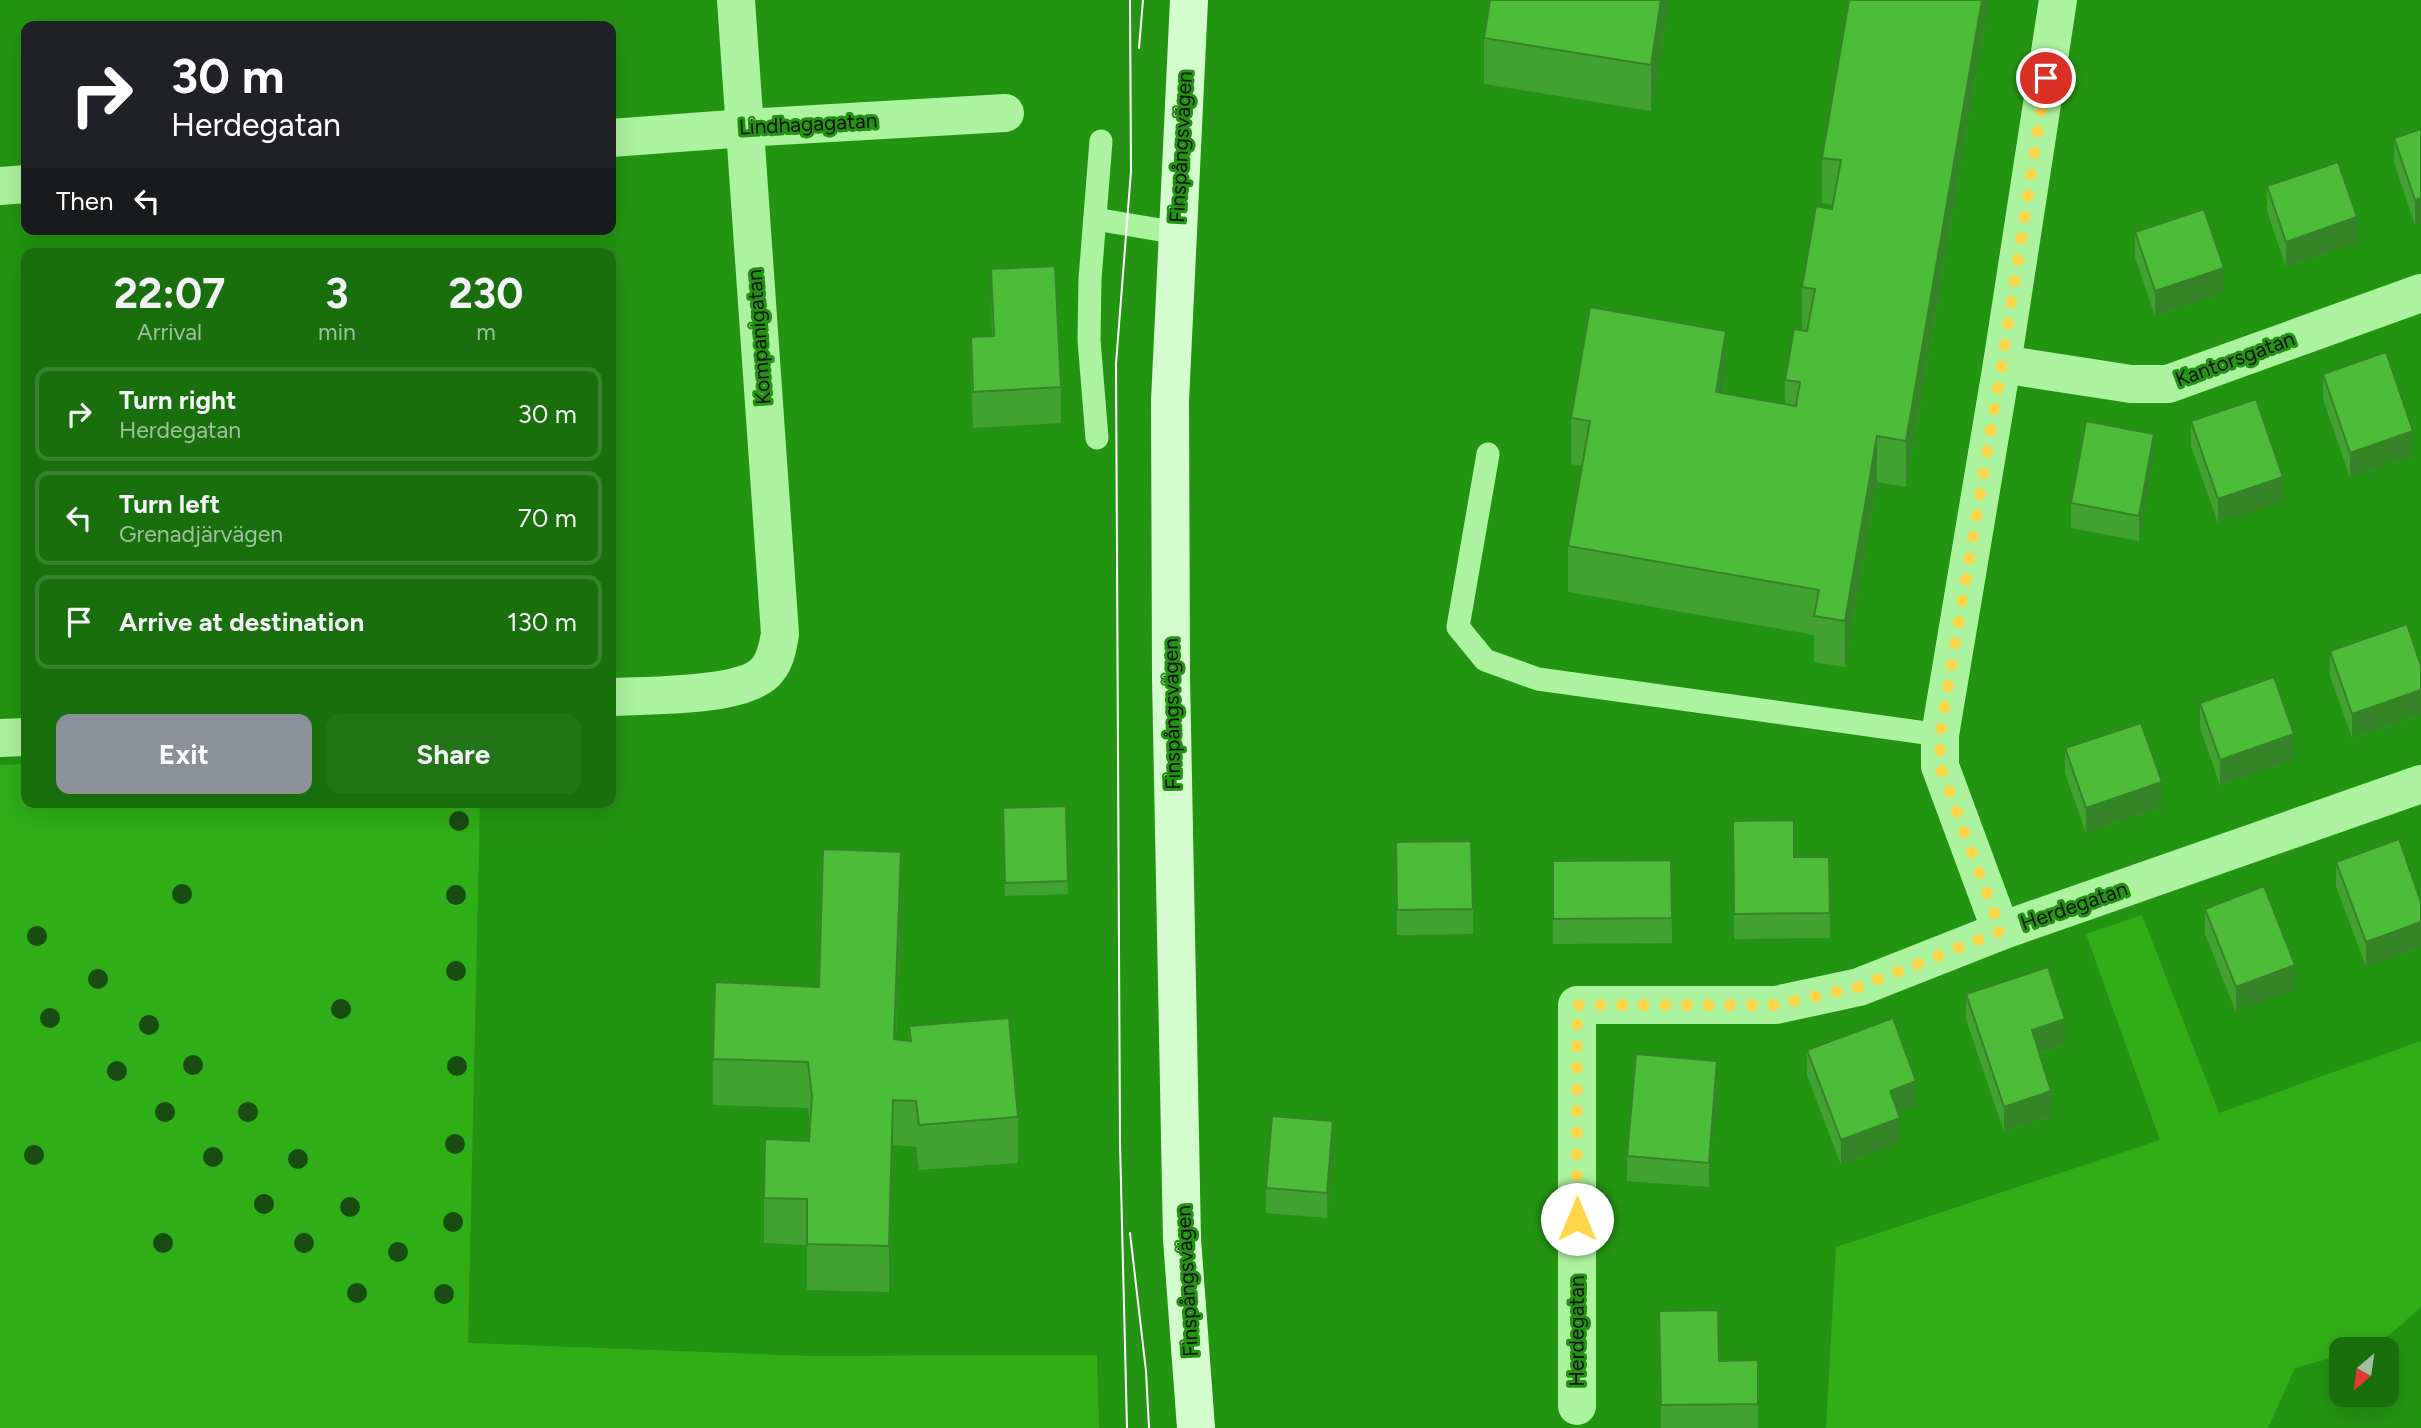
<!DOCTYPE html>
<html lang="en">
<head>
<meta charset="utf-8">
<style>
	:root { --surface:#1a6f0d; --page:#237416; --text:#f1f3f6; --muted:#9fc19d; --line:#38812e; --accent:#8c9099 }
	body { margin:0; font-family:Figtree,sans-serif; background:var(--page); color:var(--text); height:100vh; display:flex; flex-direction:column; font-size:26px; white-space:nowrap }
	* { box-sizing:border-box; margin:0 }
	p { font-size:23px; color:var(--muted) }
	.icon { flex:none; width:38px; height:38px; fill:none; stroke:currentColor; stroke-width:2; stroke-linecap:round; stroke-linejoin:round }
	.map { position:relative; flex:1; overflow:hidden }
	.side { position:absolute; left:21px; top:248px; width:595px; height:560px; display:flex; flex-direction:column; background:var(--surface); border-radius:14px; box-shadow:0 7px 28px #0002 }
	.side>* { flex:none }
	.guide { position:absolute; left:21px; top:21px; width:595px; height:214px; border-radius:14px; box-shadow:0 7px 28px #0002; background:#202124; color:#fff; overflow:hidden }
	.needle { width:46px; rotate:209deg }
	.controls { position:absolute; left:2329px; top:1337px; display:grid; gap:14px }
	.controls a { display:grid; place-items:center; width:70px; height:70px; border-radius:14px; background:var(--surface); box-shadow:0 7px 28px #0002; font-size:35px }
	.pin { position:absolute; display:grid; place-items:center; width:60px; height:60px; color:#fff; margin:-30px; border:4px solid #fff; border-radius:50%; box-shadow:0 2px 7px #0007 }
	.me { position:absolute; width:77px; margin:-38px; rotate:0deg; stroke-linejoin:round; filter:drop-shadow(0 0 5px #0008) }
	.turn { display:flex; align-items:center; gap:24px; height:147px; padding:0 35px; font-size:32px }
	.turn .icon { width:91px; height:91px; stroke-width:2.5 }
	.turn b { display:block; font-size:49px; line-height:60px }
	.then { display:flex; align-items:center; height:66px; padding:0 35px; background:#0003; gap:14px; font-size:26px }
	.eta { display:flex; justify-content:space-evenly; align-items:center; height:119px; text-align:center }
	.eta b { font-size:42px; font-weight:700; line-height:49px }
	.cta { display:flex; gap:14px; margin-top:auto; padding:14px 35px }
	.cta a { flex:1; height:80px; border-radius:14px; background:var(--accent); color:#fff; font-size:28px; font-weight:700; line-height:80px; text-align:center }
	.cta a+a { background:var(--page); color:var(--text) }
	ul { padding:0; list-style:none }
	li { display:flex; align-items:center; gap:21px; height:94px; margin:0 14px 10px; padding:0 21px; border:4px solid var(--line); border-radius:14px }
	li div { flex:1 }
	li b { display:block; font-size:26px }
	li em { font-style:normal }
	.map>svg:first-child { display:block }
	.green { fill:#2fae18 }
	.lines { fill:none; stroke-linecap:round; stroke-linejoin:round }
	.lane { stroke:#acf39f; stroke-width:23 }
	.street { stroke:#acf39f; stroke-width:38 }
	.secondary { stroke:#d4fdce; stroke-width:38 }
	.tram { stroke:#fff; stroke-width:2 }
	.tree { fill:#194c11 }
	.wall { fill:#42a231 }
	.shaded-wall { fill:#368428 }
	.building { fill:#4dbc39; stroke:#368428; stroke-width:2 }
	.route { stroke:#ffd54a; stroke-width:12; stroke-dasharray:0 21.6 }
	.labels { text-anchor:middle; stroke-width:6; stroke-linejoin:round; paint-order:stroke }
	.street-label { font-size:21px; fill:#111; stroke:#239411 }
</style>
</head>
<body>
<div class="map">
<svg width="2421" height="1428" viewBox="0 0 2421 1428">
	<rect width="100%" height="100%" fill="#239411"/>
	<!-- green -->
	<g class="green">
		<path d="M26 764V803H480L468 1343 811 1356 1097 1355 1099 1428H0V765Z"/>
		<path d="M2142 915 2219 1113 2421 1041V1307C2393 1331 2381 1349 2342 1349L2341 1355 2295 1368 2268 1428H1826L1836 1247 2160 1140 2086 934Z"/>
	</g>
	<g class="lines">
		<!-- lane -->
		<g class="lane">
			<path d="M1095 219 1178 233"/>
			<path d="M1097 438 1089 340 1090 279 1101 141"/>
			<path d="M1488 454 1458 627 1485 660 1538 679 1940 735"/>
		</g>
		<!-- street -->
		<g class="street">
			<path d="M611 138 745 128 1005 113"/>
			<path d="M0 186 26 184"/>
			<path d="M2002 364 2131 384H2168L2421 293"/>
			<path d="M611 697C646 695 748 698 768 669 776 659 778 646 780 634L736 0"/>
			<path d="M0 738 26 737"/>
			<path d="M2001 931 1940 766V735L2002 364 2058 0"/>
			<path d="M1577 1406V1005H1776L1859 987 2001 931 2421 784"/>
		</g>
		<!-- secondary -->
		<path class="secondary" d="M1189 0 1170 401 1171 677 1182 1239 1196 1428"/>
		<!-- tram -->
		<g class="tram">
			<path d="M1139 48 1143 0"/>
			<path d="M1130 1233 1146 1371 1149 1428"/>
			<path d="M1127 1428 1120 1143 1116 364 1131 171 1130 0"/>
		</g>
	</g>
	<!-- trees -->
	<g class="tree">
		<circle cx="459" cy="821" r="10"/>
		<circle cx="182" cy="894" r="10"/>
		<circle cx="456" cy="895" r="10"/>
		<circle cx="37" cy="936" r="10"/>
		<circle cx="456" cy="971" r="10"/>
		<circle cx="98" cy="979" r="10"/>
		<circle cx="341" cy="1009" r="10"/>
		<circle cx="50" cy="1018" r="10"/>
		<circle cx="149" cy="1025" r="10"/>
		<circle cx="193" cy="1065" r="10"/>
		<circle cx="457" cy="1066" r="10"/>
		<circle cx="117" cy="1071" r="10"/>
		<circle cx="165" cy="1112" r="10"/>
		<circle cx="248" cy="1112" r="10"/>
		<circle cx="455" cy="1144" r="10"/>
		<circle cx="34" cy="1155" r="10"/>
		<circle cx="213" cy="1157" r="10"/>
		<circle cx="298" cy="1159" r="10"/>
		<circle cx="264" cy="1204" r="10"/>
		<circle cx="350" cy="1207" r="10"/>
		<circle cx="453" cy="1222" r="10"/>
		<circle cx="163" cy="1243" r="10"/>
		<circle cx="304" cy="1243" r="10"/>
		<circle cx="398" cy="1252" r="10"/>
		<circle cx="357" cy="1293" r="10"/>
		<circle cx="444" cy="1294" r="10"/>
	</g>
	<!-- wall -->
	<g class="wall">
		<path d="M1669 0 1651 111 1484 84V38Z"/>
		<path d="M1849 0H1989L1906 487 1877 482 1845 667 1814 662V635L1568 592V546L1582 466 1571 464V418L1726 377 1724 393 1785 404V380L1802 330V287L1833 205 1822 203V158Z"/>
		<path d="M2421 129V223L2415 225 2394 163V138Z"/>
		<path d="M2267 186 2357 242 2286 267 2267 211Z"/>
		<path d="M2135 232 2224 292 2155 316 2135 257Z"/>
		<path d="M991 269 1061 387V423L973 428 971 373V337L992 336Z"/>
		<path d="M2323 374 2413 456 2350 478 2323 399Z"/>
		<path d="M2191 421 2283 501 2218 523 2191 446Z"/>
		<path d="M2154 459 2139 541 2071 528V503Z"/>
		<path d="M2330 651 2421 666V715L2352 738 2330 676Z"/>
		<path d="M2200 703 2294 759 2220 785 2200 728Z"/>
		<path d="M2065 748 2162 807 2086 833 2065 773Z"/>
		<path d="M1066 806 1068 894 1005 896 1003 808Z"/>
		<path d="M1733 821 1794 857H1829L1830 938 1734 939Z"/>
		<path d="M1396 842 1473 909V934L1397 935Z"/>
		<path d="M1671 860 1672 943 1553 944V861Z"/>
		<path d="M2336 862 2421 902V947L2366 967 2336 886Z"/>
		<path d="M901 898 896 1040 909 1041V1026L1018 1117V1163L919 1170 916 1147 893 1145 889 1292 807 1290V1245L764 1243V1198L809 1141 810 1126 808 1108 713 1105V1059L819 987Z"/>
		<path d="M2205 909 2295 990 2236 1012 2205 934Z"/>
		<path d="M1966 994 2065 1044 2039 1053 2051 1116 2004 1132 1966 1019Z"/>
		<path d="M1807 1050 1916 1106 1898 1112 1900 1143 1841 1165 1807 1075Z"/>
		<path d="M1717 1086 1709 1187 1627 1181V1156Z"/>
		<path d="M1333 1146 1327 1218 1266 1213V1188Z"/>
		<path d="M1659 1336 1719 1361 1758 1360V1428H1661Z"/>
	</g>
	<!-- shaded-wall -->
	<g class="shaded-wall">
		<path d="M1661 0H1669L1651 111V65Z"/>
		<path d="M1982 0H1989L1906 487V441Z"/>
		<path d="M2421 198V223L2415 225V200Z"/>
		<path d="M2357 217V242L2286 267V242Z"/>
		<path d="M2224 268V292L2155 316V291Z"/>
		<path d="M1726 331V377L1716 438V392Z"/>
		<path d="M2413 431V456L2350 478V453Z"/>
		<path d="M2154 434V459L2139 541V516Z"/>
		<path d="M1877 436V482L1845 667V621Z"/>
		<path d="M2283 477V501L2218 523V499Z"/>
		<path d="M2421 690V715L2352 738V714Z"/>
		<path d="M2294 734V759L2220 785V760Z"/>
		<path d="M2162 782V807L2086 833V808Z"/>
		<path d="M901 852V898L894 1085V1039Z"/>
		<path d="M2421 922V947L2366 967V942Z"/>
		<path d="M2295 965V990L2236 1012V987Z"/>
		<path d="M2065 1019V1044L2032 1055V1030Z"/>
		<path d="M1717 1061V1086L1709 1187V1163Z"/>
		<path d="M1916 1081V1106L1890 1115V1091Z"/>
		<path d="M2051 1091V1116L2004 1132V1107Z"/>
		<path d="M893 1100V1145L889 1292V1246Z"/>
		<path d="M1900 1118V1143L1841 1165V1140Z"/>
		<path d="M1333 1121V1146L1327 1218V1193Z"/>
	</g>
	<!-- building -->
	<g class="building">
		<path d="M1490 0H1661L1651 65 1484 38Z"/>
		<path d="M1849 0H1982L1906 441 1877 436 1845 621 1814 616 1819 590 1568 546 1590 421 1571 418 1590 307 1726 331 1716 392 1796 406 1800 382 1785 380 1794 329 1807 331 1815 289 1802 287 1816 206 1832 209 1841 160 1822 158Z"/>
		<path d="M2421 129V198L2415 200 2394 138Z"/>
		<path d="M2338 162 2357 217 2286 242 2267 186Z"/>
		<path d="M2204 209 2224 268 2155 291 2135 232Z"/>
		<path d="M1055 266 1061 387 973 392 971 337 994 336 991 269Z"/>
		<path d="M2386 352 2413 431 2350 453 2323 374Z"/>
		<path d="M2256 399 2283 477 2218 499 2191 421Z"/>
		<path d="M2086 421 2154 434 2139 516 2071 503Z"/>
		<path d="M2407 624 2421 666V690L2352 714 2330 651Z"/>
		<path d="M2274 677 2294 734 2220 760 2200 703Z"/>
		<path d="M2141 723 2162 782 2086 808 2065 748Z"/>
		<path d="M1066 806 1068 881 1005 883 1003 808Z"/>
		<path d="M1794 820V857H1829L1830 913 1734 914 1733 821Z"/>
		<path d="M2399 839 2421 902V922L2366 942 2336 862Z"/>
		<path d="M1471 841 1473 909 1397 910 1396 842Z"/>
		<path d="M823 849 901 852 894 1039 911 1041 909 1026 1009 1018 1018 1117 919 1125 916 1101 893 1100 889 1246 807 1244V1199L764 1198 765 1139 809 1141 812 1096 808 1062 713 1059 715 982 819 987Z"/>
		<path d="M1671 860 1672 918 1553 919V861Z"/>
		<path d="M2264 886 2295 965 2236 987 2205 909Z"/>
		<path d="M2048 967 2065 1019 2032 1030 2051 1091 2004 1107 1966 994Z"/>
		<path d="M1893 1018 1916 1081 1890 1091 1900 1118 1841 1140 1807 1050Z"/>
		<path d="M1636 1054 1717 1061 1709 1163 1627 1156Z"/>
		<path d="M1272 1116 1333 1121 1327 1193 1266 1188Z"/>
		<path d="M1718 1310 1719 1361 1758 1360V1404L1661 1405 1659 1311Z"/>
	</g>
	<g class="lines">
		<!-- route -->
		<path class="route" d="M1577 1219V1005H1776L1859 987 2001 931 1940 766V735L2002 364 2046 78"/>
	</g>
	<g class="labels">
		<!-- street labels -->
		<g class="street-label">
			<text transform="translate(808 124) rotate(-3)" y="7">Lindhagagatan</text>
			<text transform="translate(1181 147) rotate(-87)" y="7">Finspångsvägen</text>
			<text transform="translate(759 337) rotate(-94)" y="7">Kompanigatan</text>
			<text transform="translate(2235 359) rotate(-20)" y="7">Kantorsgatan</text>
			<text transform="translate(1172 714) rotate(-91)" y="7">Finspångsvägen</text>
			<text transform="translate(2074 906) rotate(-19)" y="7">Herdegatan</text>
			<text transform="translate(1187 1281) rotate(-93)" y="7">Finspångsvägen</text>
			<text transform="translate(1577 1331) rotate(-90)" y="7">Herdegatan</text>
		</g>
	</g>
</svg>
<div class="controls">
<a><svg class="needle" viewBox="-14 -14 28 28"><path d="M0-13l5 13h-10z" fill="#e53935"/><path d="M0 13l5-13h-10z" fill="#9fc19d"/></svg></a>
</div>
<div class="pin" style="left:2046px;top:78px;background:#d93025"><svg class="icon" aria-label="arrive" viewBox="0 0 24 24"><path d="M6 21V4h12l-3 4 3 4H6"/></svg></div>
<svg class="me" style="left:1577px;top:1219px" viewBox="-20 -20 40 40"><circle r="19" fill="#fff"/><path d="M0-13L10 11 0 6-10 11z" fill="#ffd54a"/></svg>
<div class="guide">
<div class="turn"><svg class="icon" aria-label="right" viewBox="0 0 24 24"><path d="M7 20v-9h11M14 6l5 5-5 5"/></svg><div><b>30 m</b>Herdegatan</div></div>
<div class="then">Then<svg class="icon" aria-label="left" viewBox="0 0 24 24"><path d="M17 20v-9H6M10 6l-5 5 5 5"/></svg></div>
</div>
<section class="side">
<div class="eta">
<div><b>22:07</b><p>Arrival</p></div>
<div><b>3</b><p>min</p></div>
<div><b>230</b><p>m</p></div>
</div>
<ul>
<li><svg class="icon" aria-label="right" viewBox="0 0 24 24"><path d="M7 20v-9h11M14 6l5 5-5 5"/></svg><div><b>Turn right</b><p>Herdegatan</p></div><em>30 m</em></li>
<li><svg class="icon" aria-label="left" viewBox="0 0 24 24"><path d="M17 20v-9H6M10 6l-5 5 5 5"/></svg><div><b>Turn left</b><p>Grenadjärvägen</p></div><em>70 m</em></li>
<li><svg class="icon" aria-label="arrive" viewBox="0 0 24 24"><path d="M6 21V4h12l-3 4 3 4H6"/></svg><div><b>Arrive at destination</b></div><em>130 m</em></li>
</ul>
<div class="cta"><a>Exit</a><a>Share</a></div>
</section>
</div>
</body>
</html>
